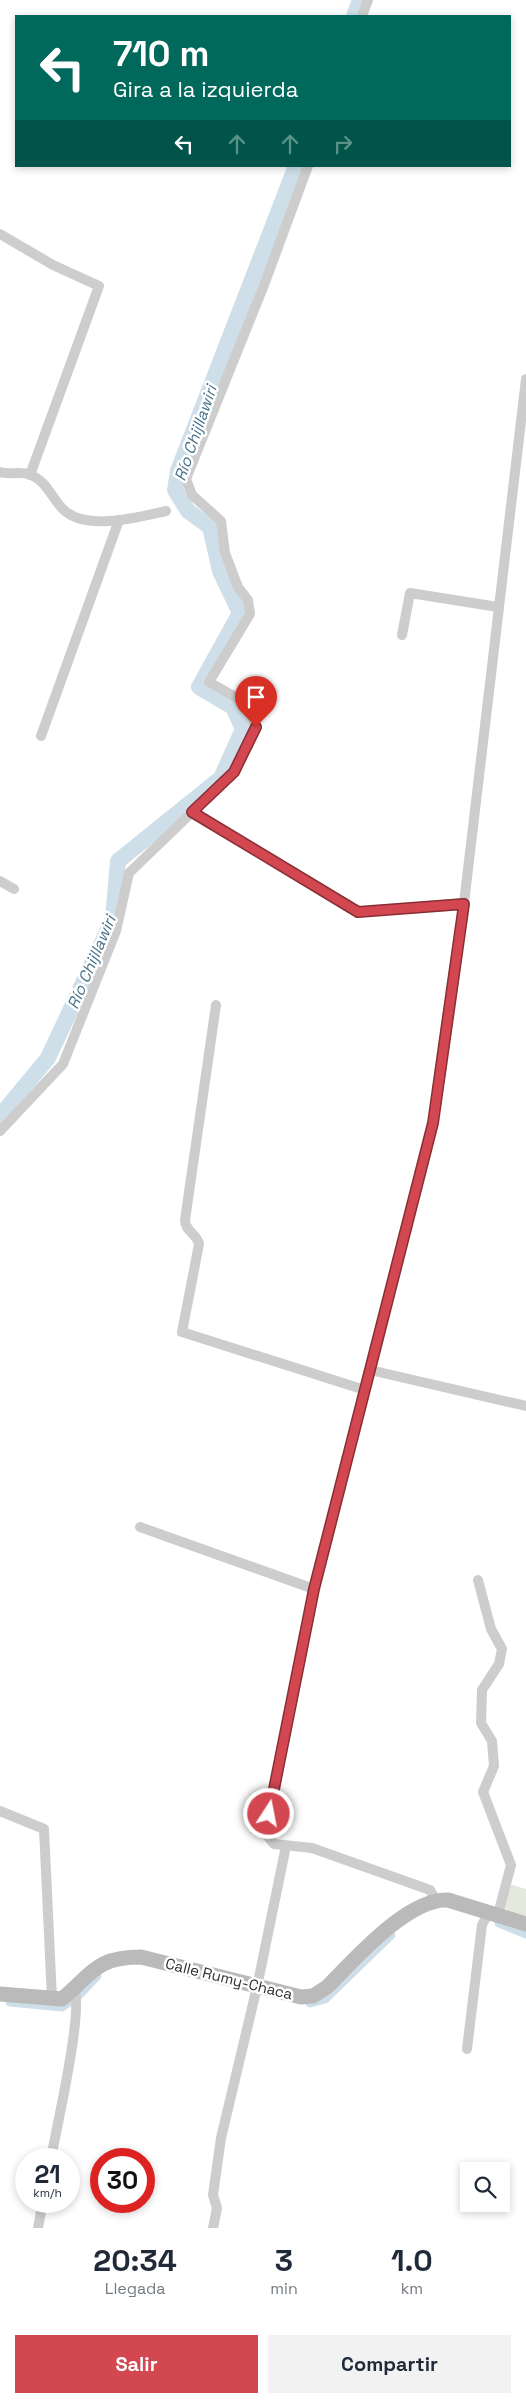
<!DOCTYPE html>
<html lang="es">
<head>
<meta charset="utf-8">
<style>
	:root { --surface:#fff; --page:#f2f2f3; --text:#1f2937; --muted:#747a83; --accent:#d34751 }
	body { margin:0; font-family:"Space Grotesk",sans-serif; background:var(--page); color:var(--text); height:100vh; display:flex; flex-direction:column; font-size:19px; white-space:nowrap }
	* { box-sizing:border-box; margin:0 }
	p { font-size:16px; color:var(--muted) }
	.icon { flex:none; width:28px; height:28px; fill:none; stroke:currentColor; stroke-width:2; stroke-linecap:round; stroke-linejoin:round }
	.map { position:relative; height:2228px; overflow:hidden }
	.sheet { display:flex; flex-direction:column; background:var(--surface); flex:1 }
	.sheet>* { flex:none }
	.top-card { position:absolute; left:15px; top:15px; width:496px; height:152px; border-radius:0px; box-shadow:0 2px 8px #0003; background:#00695c; color:#fff; overflow:hidden }
	.fabs { position:absolute; left:460px; top:2162px; display:grid; gap:10px }
	.fabs a { display:grid; place-items:center; width:50px; height:50px; border-radius:0px; background:var(--surface); box-shadow:0 2px 8px #0003; font-size:25px }
	.speed { position:absolute; left:15px; top:2148px; display:flex; gap:10px; font-size:25px; font-weight:700; text-align:center }
	.speed>* { display:grid; place-content:center; width:65px; height:65px; border-radius:50%; background:var(--surface); box-shadow:0 2px 8px #0003; line-height:1 }
	.speed small { font-size:12px; font-weight:400 }
	.speed .limit { border:8px solid #d22; background:#fff; color:#111 }
	.pin { position:absolute; display:grid; place-items:center; width:42px; height:42px; color:#fff; margin:-51px -21px; border-radius:50% 50% 50% 0; rotate:-45deg; box-shadow:0 0 5px #0007 }
	.pin .icon { rotate:45deg }
	.me { position:absolute; width:55px; margin:-28px; rotate:11deg; stroke-linejoin:round; filter:drop-shadow(0 0 4px #0008) }
	.turn { display:flex; align-items:center; gap:18px; height:105px; padding:0 15px; font-size:22px }
	.turn .icon { width:65px; height:65px; stroke-width:2.5 }
	.turn b { display:block; font-size:35px; line-height:42px }
	.lanes { display:flex; align-items:center; height:48px; padding:0 15px; background:#0003; justify-content:center; gap:25px; direction:ltr }
	.lanes .off { opacity:.35 }
	.eta { display:flex; justify-content:space-evenly; align-items:center; height:85px; text-align:center }
	.eta b { font-size:30px; font-weight:700; line-height:35px }
	.action { display:flex; gap:10px; margin-top:auto; padding:10px 15px }
	.action a { flex:1; height:58px; border-radius:0px; background:var(--accent); color:#fff; font-size:20px; font-weight:700; line-height:58px; text-align:center }
	.action a+a { background:var(--page); color:var(--text) }
	.map>svg:first-child { display:block }
	.green { fill:#e3e9dd }
	.lines { fill:none; stroke-linecap:round; stroke-linejoin:round }
	.canal { stroke:#cfdfe9; stroke-width:9 }
	.river { stroke:#cfdfe9; stroke-width:16 }
	.street { stroke:#cdcdcd; stroke-width:10 }
	.secondary { stroke:#bababa; stroke-width:15 }
	.route-casing { stroke:#892e35; stroke-width:12 }
	.route { stroke:#d34751; stroke-width:9 }
	.labels { text-anchor:middle; stroke-width:5; stroke-linejoin:round; paint-order:stroke }
	.street-label { font-size:15px; fill:#303030; stroke:#fff }
	.water-label { font-size:16px; font-style:italic; fill:#47708a; stroke:#fff }
</style>
</head>
<body>
<div class="map">
<svg width="526" height="2228" viewBox="0 0 526 2228">
	<rect width="100%" height="100%" fill="#fff"/>
	<!-- green -->
	<path class="green" d="M509 1884 526 1889V1919L503 1911Z"/>
	<g class="lines">
		<!-- canal -->
		<g class="canal">
			<path d="M499 1923 526 1934"/>
			<path d="M10 2002 62 2007 80 1994 97 1976"/>
			<path d="M310 2003 325 1999 391 1935"/>
		</g>
		<!-- river -->
		<g class="river">
			<path d="M354 16 360 0"/>
			<path d="M0 1116 48 1058 113 919 118 861 221 778 243 729 233 707 199 687 240 613 220 571 210 527 188 511 175 490 178 471 296 166"/>
		</g>
		<!-- street -->
		<g class="street">
			<path d="M362 16 368 0"/>
			<path d="M0 234 53 265 99 286 30 475"/>
			<path d="M0 472C9 475 22 471 31 475 48 482 52 500 65 511 88 531 139 517 166 511"/>
			<path d="M402 635 410 593 498 607"/>
			<path d="M41 736 119 520"/>
			<path d="M192 812 358 912 464 903"/>
			<path d="M0 881 14 889"/>
			<path d="M216 1005 185 1220C185 1232 197 1233 199 1244L182 1332 365 1390"/>
			<path d="M0 1131 63 1064 116 931 129 873 234 772 256 727 246 703 209 682 250 614 248 600 238 587 225 553 221 521 192 495 186 479 264 285 308 166"/>
			<path d="M370 1370 526 1406"/>
			<path d="M140 1527 314 1589"/>
			<path d="M478 1580 491 1629 502 1649 499 1664 482 1690 481 1723 492 1741 494 1766 483 1792 511 1865 498 1914"/>
			<path d="M0 1811 44 1829 52 1999"/>
			<path d="M436 1900 430 1890 312 1848 274 1844 265 1833 314 1589 433 1123 464 903 526 379"/>
			<path d="M467 2049 482 1925 489 1912"/>
			<path d="M51 2159C56 2129 84 2010 74 1989"/>
			<path d="M38 2228 43 2201"/>
			<path d="M213 2228 217 2208 213 2195 221 2138 257 1987 286 1846"/>
		</g>
		<!-- secondary -->
		<path class="secondary" d="M0 1994 62 1999C93 1973 96 1957 141 1957L301 1997 313 1996 327 1987C355 1959 408 1898 448 1900L526 1924"/>
	</g>
	<g class="lines">
		<!-- route casing -->
		<g class="route-casing">
			<path id="route" d="M256 727 234 772 192 812 358 912 464 904 433 1123 314 1589 269 1814"/>
		</g>
		<!-- route -->
		<use href="#route" class="route"/>
	</g>
	<g class="labels">
		<!-- street labels -->
		<g class="street-label">
			<text transform="translate(229 1979) rotate(14)" y="5">Calle Rumy-Chaca</text>
		</g>
		<!-- water labels -->
		<g class="water-label">
			<text transform="translate(195 433) rotate(-71)" y="6">Río Chijllawiri</text>
			<text transform="translate(91 962) rotate(-67)" y="6">Río Chijllawiri</text>
		</g>
	</g>
</svg>
<div class="fabs">
<a><svg class="icon" aria-label="search" viewBox="0 0 24 24"><circle cx="10" cy="10" r="6"/><path d="M15 15l6 6"/></svg></a>
</div>
<div class="speed"><div>21<small>km/h</small></div><div class="limit">30</div></div>
<div class="pin" style="left:256px;top:727px;background:#d93025"><svg class="icon" aria-label="arrive" viewBox="0 0 24 24"><path d="M6 21V4h12l-3 4 3 4H6"/></svg></div>
<svg class="me" style="left:269px;top:1814px" viewBox="-20 -20 40 40"><circle r="17" fill="#d34751" stroke="#fff" stroke-width="3"/><path d="M0-11L8 9 0 5-8 9z" fill="#fff"/></svg>
<div class="top-card">
<div class="turn"><svg class="icon" aria-label="left" viewBox="0 0 24 24"><path d="M17 20v-9H6M10 6l-5 5 5 5"/></svg><div><b>710 m</b>Gira a la izquierda</div></div>
<div class="lanes"><svg class="icon" aria-label="left" viewBox="0 0 24 24"><path d="M17 20v-9H6M10 6l-5 5 5 5"/></svg><svg class="icon off" aria-label="ahead" viewBox="0 0 24 24"><path d="M12 20V5M6 11l6-6 6 6"/></svg><svg class="icon off" aria-label="ahead" viewBox="0 0 24 24"><path d="M12 20V5M6 11l6-6 6 6"/></svg><svg class="icon off" aria-label="right" viewBox="0 0 24 24"><path d="M7 20v-9h11M14 6l5 5-5 5"/></svg></div>
</div>
</div>
<section class="sheet">
<div class="eta">
<div><b>20:34</b><p>Llegada</p></div>
<div><b>3</b><p>min</p></div>
<div><b>1.0</b><p>km</p></div>
</div>
<div class="action"><a>Salir</a><a>Compartir</a></div>
</section>
</body>
</html>
